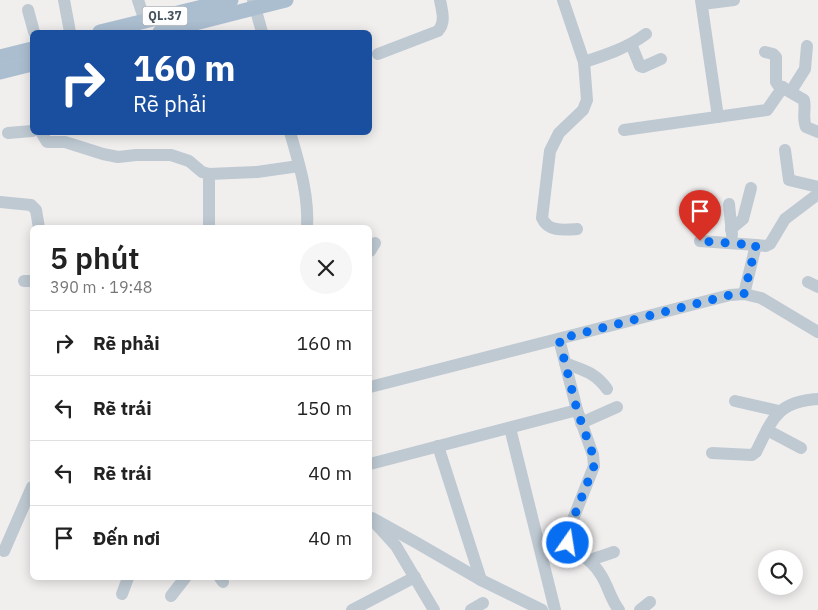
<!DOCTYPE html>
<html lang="vi">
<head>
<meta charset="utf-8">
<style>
	:root { --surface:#fff; --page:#f6f6f6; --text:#222; --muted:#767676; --line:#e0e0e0 }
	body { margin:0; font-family:"IBM Plex Sans",sans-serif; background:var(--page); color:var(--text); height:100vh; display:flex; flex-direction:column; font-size:19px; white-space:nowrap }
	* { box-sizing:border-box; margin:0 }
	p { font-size:16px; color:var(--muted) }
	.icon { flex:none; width:28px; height:28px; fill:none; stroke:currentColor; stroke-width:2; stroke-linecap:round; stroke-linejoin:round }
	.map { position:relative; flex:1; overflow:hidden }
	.side { position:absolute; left:30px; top:225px; width:342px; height:355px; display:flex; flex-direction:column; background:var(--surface); border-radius:8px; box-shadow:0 2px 12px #0003 }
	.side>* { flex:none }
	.hud { position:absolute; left:30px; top:30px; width:342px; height:105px; border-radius:8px; box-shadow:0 2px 12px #0003; background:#1a4fa0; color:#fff; overflow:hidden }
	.fabs { position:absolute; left:758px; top:550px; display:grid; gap:10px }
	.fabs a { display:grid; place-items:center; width:45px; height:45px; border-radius:50%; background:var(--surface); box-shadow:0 2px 12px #0003; font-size:25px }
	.pin { position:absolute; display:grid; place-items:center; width:42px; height:42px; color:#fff; margin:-51px -21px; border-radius:50% 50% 50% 0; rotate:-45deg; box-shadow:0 0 5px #0007 }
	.pin .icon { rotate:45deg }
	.me { position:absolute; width:55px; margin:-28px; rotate:13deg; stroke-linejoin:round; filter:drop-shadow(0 0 4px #0008) }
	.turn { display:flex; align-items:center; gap:18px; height:105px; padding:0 20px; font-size:22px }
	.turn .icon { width:65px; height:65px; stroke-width:2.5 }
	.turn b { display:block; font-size:35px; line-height:42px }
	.round { display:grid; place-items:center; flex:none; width:52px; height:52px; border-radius:26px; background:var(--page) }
	.summary { display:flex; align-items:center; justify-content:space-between; height:85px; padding:0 20px }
	h1 { font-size:30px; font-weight:600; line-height:38px }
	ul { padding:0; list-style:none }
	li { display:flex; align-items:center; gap:15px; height:65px; padding:0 20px; border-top:1px solid var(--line) }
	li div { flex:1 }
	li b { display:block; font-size:19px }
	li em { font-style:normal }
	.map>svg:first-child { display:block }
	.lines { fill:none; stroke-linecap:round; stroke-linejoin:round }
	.minor { stroke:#bec9d2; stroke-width:12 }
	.major { stroke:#abbed0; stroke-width:15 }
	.route { stroke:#086ef1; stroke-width:9; stroke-dasharray:0 16.2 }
	.labels { text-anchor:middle; stroke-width:4.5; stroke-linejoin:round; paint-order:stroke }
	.shield { fill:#fff; stroke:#7d868e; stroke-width:1 }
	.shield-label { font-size:12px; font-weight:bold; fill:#45525e }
</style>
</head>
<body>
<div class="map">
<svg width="818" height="610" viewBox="0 0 818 610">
	<rect width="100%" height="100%" fill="#f1eeee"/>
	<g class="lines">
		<!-- minor -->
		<g class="minor">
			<path d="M64 0 70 32"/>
			<path d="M138 0 145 21"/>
			<path d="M253 0 262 32"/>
			<path d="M563 0 584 62 587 100 583 110 559 133 550 151 542 218C548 232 564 230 577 229"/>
			<path d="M701 0 718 117"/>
			<path d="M702 4 734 0"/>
			<path d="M28 10 34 32"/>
			<path d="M631 44 640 66 643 67 661 59"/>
			<path d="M765 52 773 54 776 57V82L778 85 804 100C806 109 802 118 806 127L818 132"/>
			<path d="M378 54 438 31C446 22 442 11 440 0"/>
			<path d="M584 62C606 55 627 48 646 34"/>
			<path d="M791 91 805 69 807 46"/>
			<path d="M624 130 767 110 783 87"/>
			<path d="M41 132 47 142H65L103 154 118 157 136 155H171L189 161 202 172 209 174 257 172 299 166"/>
			<path d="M290 132C299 164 309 194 307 228"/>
			<path d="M8 133 32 131"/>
			<path d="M785 150 789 180 818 187"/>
			<path d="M0 202 31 205 36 210 39 228"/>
			<path d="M729 204 732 235"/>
			<path d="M209 228V174"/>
			<path d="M731 229 743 219 751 188"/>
			<path d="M700 241 756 245 744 294"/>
			<path d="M756 245 766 246 770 244 785 219 818 194"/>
			<path d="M370 251 375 243"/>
			<path d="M24 281H32"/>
			<path d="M808 282 818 287"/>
			<path d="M559 339 577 410 593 455 594 466 568 532V543C578 554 591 559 599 572 608 584 610 599 619 610"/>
			<path d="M565 363C584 371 595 372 607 389"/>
			<path d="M370 387 730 295 744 294 761 298 818 332"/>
			<path d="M735 401 779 411"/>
			<path d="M581 423 617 407"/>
			<path d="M510 428 555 610"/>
			<path d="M767 430 801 448"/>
			<path d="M438 446 481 580"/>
			<path d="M712 453 752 455 756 452C772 420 777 401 818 399"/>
			<path d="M370 464 577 410"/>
			<path d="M372 518 417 543 481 580 542 610"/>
			<path d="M377 525 396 546 434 610"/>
			<path d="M4 551 32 487"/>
			<path d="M590 560 614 552"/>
			<path d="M220 578 223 582"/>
			<path d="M122 594 128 578"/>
			<path d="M171 596 185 578"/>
			<path d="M352 610 415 577"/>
			<path d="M471 610 483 603"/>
			<path d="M640 610 650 602"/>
		</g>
		<!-- major -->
		<g class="major">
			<path d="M100 32 231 0"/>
			<path d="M160 32 286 0"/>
			<path d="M0 57 32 49"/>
			<path d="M0 72 32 64"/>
		</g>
	</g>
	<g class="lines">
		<!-- route -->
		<path class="route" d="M568 543V532L594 466 593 455 577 410 559 339 730 295 744 294 756 245 700 241"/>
	</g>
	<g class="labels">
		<!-- shield labels -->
		<rect class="shield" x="142.5" y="6.5" width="45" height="19" rx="4"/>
		<g class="shield-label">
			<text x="165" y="20">QL.37</text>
		</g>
	</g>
</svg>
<div class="fabs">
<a><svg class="icon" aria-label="search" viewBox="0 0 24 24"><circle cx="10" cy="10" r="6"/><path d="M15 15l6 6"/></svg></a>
</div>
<div class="pin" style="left:700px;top:241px;background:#d93025"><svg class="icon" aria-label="arrive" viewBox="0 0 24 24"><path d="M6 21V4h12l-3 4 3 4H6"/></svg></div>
<svg class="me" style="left:568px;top:543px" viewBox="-20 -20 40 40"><circle r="17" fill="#086ef1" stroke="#fff" stroke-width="3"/><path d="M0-11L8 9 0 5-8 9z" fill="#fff"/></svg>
<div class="hud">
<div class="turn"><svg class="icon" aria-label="right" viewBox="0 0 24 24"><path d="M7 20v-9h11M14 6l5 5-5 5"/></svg><div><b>160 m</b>Rẽ phải</div></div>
</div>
<section class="side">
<div class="summary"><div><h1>5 phút</h1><p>390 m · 19:48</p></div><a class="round"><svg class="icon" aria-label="close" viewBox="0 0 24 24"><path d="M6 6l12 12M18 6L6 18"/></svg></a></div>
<ul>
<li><svg class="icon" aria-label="right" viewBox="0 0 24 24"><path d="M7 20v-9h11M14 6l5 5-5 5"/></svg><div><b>Rẽ phải</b></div><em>160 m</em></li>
<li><svg class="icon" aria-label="left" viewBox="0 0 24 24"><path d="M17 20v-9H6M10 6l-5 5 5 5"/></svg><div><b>Rẽ trái</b></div><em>150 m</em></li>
<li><svg class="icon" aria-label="left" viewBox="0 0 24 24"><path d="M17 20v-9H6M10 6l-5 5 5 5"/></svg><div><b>Rẽ trái</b></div><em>40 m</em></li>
<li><svg class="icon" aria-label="arrive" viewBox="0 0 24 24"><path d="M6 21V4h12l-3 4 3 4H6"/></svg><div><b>Đến nơi</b></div><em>40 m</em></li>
</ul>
</section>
</div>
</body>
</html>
